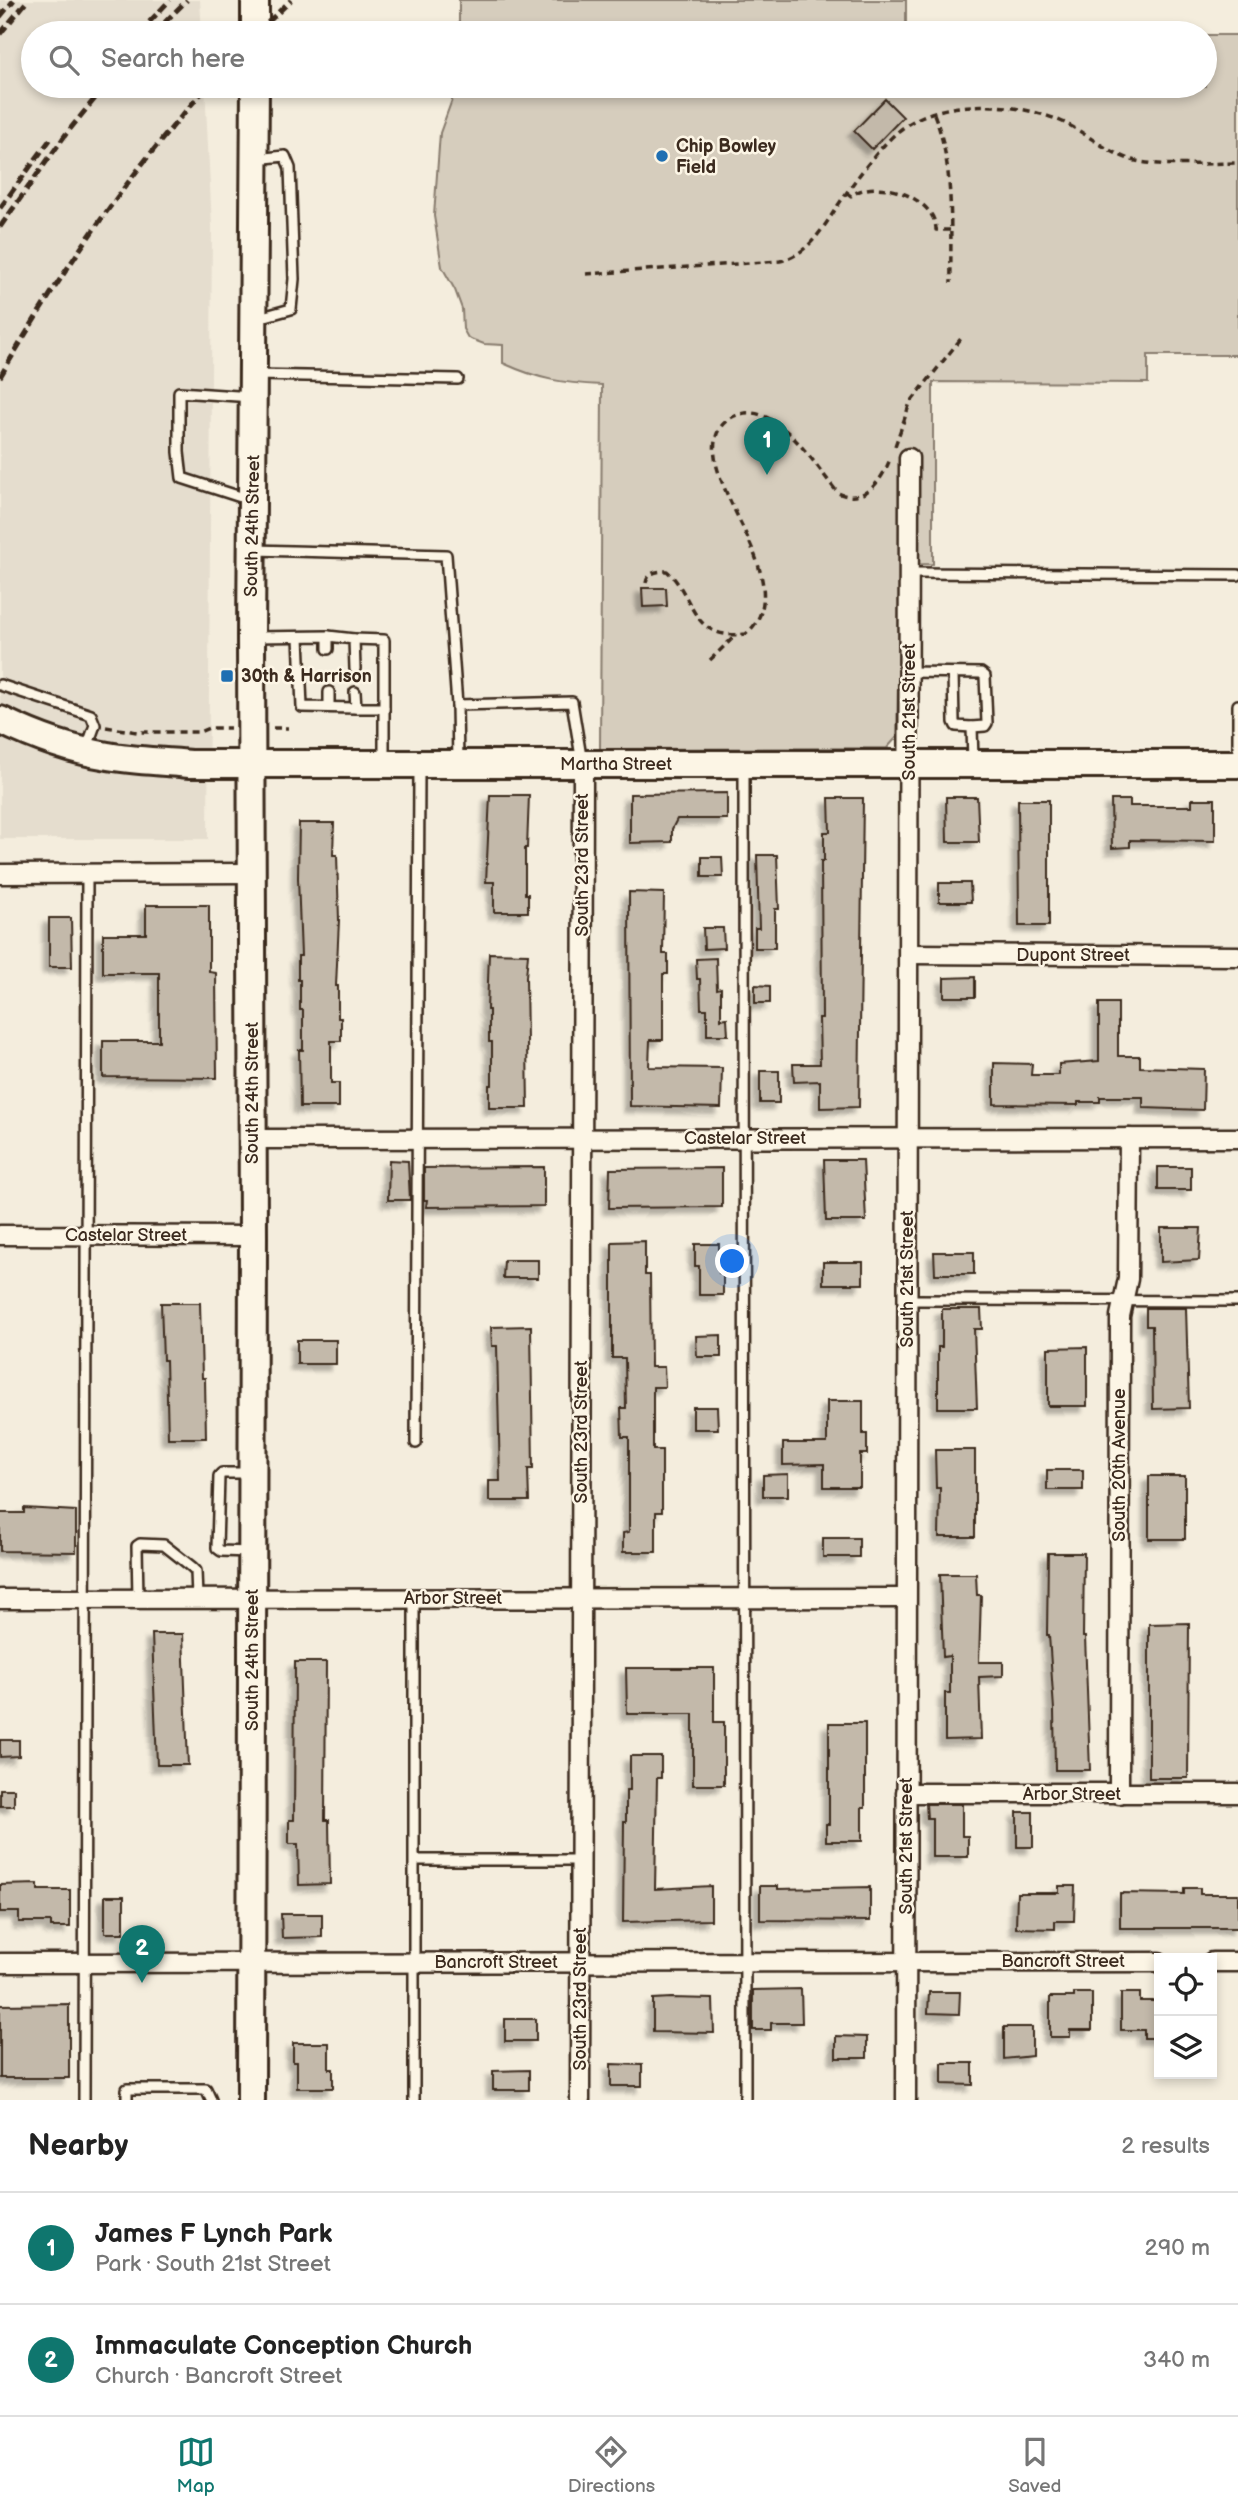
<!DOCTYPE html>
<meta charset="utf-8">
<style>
body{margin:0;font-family:"Balsamiq Sans",sans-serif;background:#f6f6f6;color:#222}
.controls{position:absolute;right:21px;bottom:21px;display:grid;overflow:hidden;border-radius:0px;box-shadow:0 4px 10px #0003}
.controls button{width:63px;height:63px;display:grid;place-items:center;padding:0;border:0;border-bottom:2px solid #e0e0e0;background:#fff;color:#222;font:35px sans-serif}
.you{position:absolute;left:733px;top:1262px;width:24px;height:24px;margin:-18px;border:5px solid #fff;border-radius:50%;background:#1a73e8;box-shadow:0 0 0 10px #1a73e833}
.badge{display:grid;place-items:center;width:46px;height:46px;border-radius:50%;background:#0f766e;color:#fff;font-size:23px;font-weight:700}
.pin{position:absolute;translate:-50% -58px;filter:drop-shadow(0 2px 4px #0008)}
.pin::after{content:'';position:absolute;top:37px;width:24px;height:21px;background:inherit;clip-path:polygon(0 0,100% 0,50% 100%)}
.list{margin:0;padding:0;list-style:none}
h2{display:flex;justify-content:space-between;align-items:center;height:91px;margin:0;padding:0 28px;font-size:30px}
h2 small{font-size:23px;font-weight:400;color:#767676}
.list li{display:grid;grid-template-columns:46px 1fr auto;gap:21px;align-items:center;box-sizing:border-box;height:112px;padding:0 28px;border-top:2px solid #e0e0e0}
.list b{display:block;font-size:26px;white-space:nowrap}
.list p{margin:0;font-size:23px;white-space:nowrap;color:#767676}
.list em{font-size:23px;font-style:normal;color:#767676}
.icon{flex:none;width:38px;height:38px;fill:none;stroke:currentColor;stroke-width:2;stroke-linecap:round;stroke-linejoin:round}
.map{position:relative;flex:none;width:1238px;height:2100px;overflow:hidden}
.search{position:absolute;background:#fff;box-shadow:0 4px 10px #0003;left:21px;right:21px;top:21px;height:77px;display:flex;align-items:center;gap:18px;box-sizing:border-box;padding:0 24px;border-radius:38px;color:#767676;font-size:26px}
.sheet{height:315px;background:#fff}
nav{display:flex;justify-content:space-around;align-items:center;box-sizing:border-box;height:98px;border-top:2px solid #e0e0e0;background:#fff;font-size:19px;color:#767676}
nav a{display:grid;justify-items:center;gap:4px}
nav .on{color:#0f766e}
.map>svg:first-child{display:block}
.built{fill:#e5ddce}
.green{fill:#d6cdbd;stroke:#887c6e;stroke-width:2}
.building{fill:#c3b9aa;stroke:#3b2a1e;stroke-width:2;filter:url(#shadow)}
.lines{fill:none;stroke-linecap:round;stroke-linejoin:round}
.service-casing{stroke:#3b2a1e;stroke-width:14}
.minor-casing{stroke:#3b2a1e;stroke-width:23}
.secondary-casing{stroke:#3b2a1e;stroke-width:32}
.path{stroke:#3b2a1e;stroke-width:3.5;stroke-dasharray:7 5;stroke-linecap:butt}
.service{stroke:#fcf5e5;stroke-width:9}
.minor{stroke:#fcf5e5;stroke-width:18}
.secondary{stroke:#fcf5e5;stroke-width:26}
.rail{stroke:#3b2a1e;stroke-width:5;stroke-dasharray:10 5;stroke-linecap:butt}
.poi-dot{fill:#1f6fb2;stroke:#fcf5e5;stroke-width:2.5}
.labels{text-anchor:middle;stroke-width:5;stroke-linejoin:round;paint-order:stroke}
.poi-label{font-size:18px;font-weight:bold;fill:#3b2a1e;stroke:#fcf5e5;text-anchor:start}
.street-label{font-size:18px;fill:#3b2a1e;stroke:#fcf5e5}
</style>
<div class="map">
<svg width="1238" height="2100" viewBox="0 0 1238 2100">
<defs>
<filter id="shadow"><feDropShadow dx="-6" dy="6" stdDeviation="2" flood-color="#0004"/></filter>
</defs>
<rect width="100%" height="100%" fill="#f4eddd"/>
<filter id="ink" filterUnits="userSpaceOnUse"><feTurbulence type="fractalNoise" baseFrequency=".0143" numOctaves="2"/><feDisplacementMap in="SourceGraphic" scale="14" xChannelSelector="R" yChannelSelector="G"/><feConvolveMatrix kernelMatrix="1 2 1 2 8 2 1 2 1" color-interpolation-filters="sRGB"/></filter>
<g filter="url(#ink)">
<!-- built -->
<path class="built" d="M0,0H200L202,33H33V86H205L212,226L208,839H0Z"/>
<!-- green -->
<g class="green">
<path d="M459,0H906V32L1039,33H459Z"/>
<path d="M1205,35H1238V355H1148V383L933,382V564L900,565L897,737L887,748L600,749L602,385C562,383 540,380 503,363V345L484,344L468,338L463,329L462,309L455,290L442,267L434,216L440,133L457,86H1205Z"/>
</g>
<!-- building -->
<g class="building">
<path d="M885,99L903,117L872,149L854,131Z"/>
<path d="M642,588H666L667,606L643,607Z"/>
<path d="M727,793V819H677L672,829V842L630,843V794Z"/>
<path d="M490,795H529L527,848H525V894H528V912H494V882H486Z"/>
<path d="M946,797H977L979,842H947Z"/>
<path d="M829,798H863L859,1107L820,1108V1081L794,1082L793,1064H820L819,1018H822L821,861H824V832H830Z"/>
<path d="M1192,799H1215V841L1130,840V847L1112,848L1111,800H1130V806H1192Z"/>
<path d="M1018,800H1049V926H1019Z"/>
<path d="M299,823H334L333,855H337L339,920L336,986H338V1018H341V1041H331V1083H339V1107H300L299,1050H303V1010H300V980H298V956H301L298,878Z"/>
<path d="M757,855H777L779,909H775V948H755V928H759Z"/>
<path d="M702,857H722L723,877H702Z"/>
<path d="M939,883H970L971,902H939Z"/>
<path d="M629,892L664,893L663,954H668V974H663V1040H650L649,1067L722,1068L721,1108L630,1106Z"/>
<path d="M146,905H209V972L216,973L217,1078L103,1077V1041H159V973H103V934H146Z"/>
<path d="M49,918H71L72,967H49Z"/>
<path d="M703,928H723L724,948L704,949Z"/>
<path d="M489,953L528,954L526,977L528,1108H489V1085H492V1042H489V1010H487Z"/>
<path d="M716,958L717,989L721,988V1019L727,1018L728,1035H707V1009H701L700,979H697L696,959Z"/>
<path d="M975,977V997H944V978Z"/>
<path d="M755,985L770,986V1003H755Z"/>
<path d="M1099,1003H1118V1056H1140V1067L1204,1069L1203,1110L1143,1108V1097H1100V1102H1078V1105L994,1104V1063L1032,1064L1031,1075H1059V1064L1099,1061Z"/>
<rect x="760" y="1071" width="19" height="32"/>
<path d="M389,1160L408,1161L410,1200H388Z"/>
<path d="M824,1160H863L866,1221H826Z"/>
<path d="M544,1167V1206L426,1207L427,1200H424V1168Z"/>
<rect x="1158" y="1167" width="33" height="23"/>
<path d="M722,1168V1207L609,1208L610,1169Z"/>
<path d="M1161,1228H1201L1199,1260L1161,1262Z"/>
<path d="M645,1241V1275H650L651,1367H664L665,1387H653V1450H662V1512H656V1552H623V1533L629,1532V1437H622L621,1408H626L625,1358H612V1242Z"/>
<path d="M695,1244H719V1273H723V1295H699V1266H695Z"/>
<path d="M934,1252H974V1274H935Z"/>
<path d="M504,1260H538V1278H503Z"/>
<rect x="823" y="1262" width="40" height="22"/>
<path d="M161,1303H200L202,1378H205L206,1438H168L166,1360H163Z"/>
<path d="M1146,1308H1186L1189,1408L1153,1409L1152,1326H1146Z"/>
<path d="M942,1309H981L982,1329H974L977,1408H938V1347H942Z"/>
<path d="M531,1326L533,1469H528L529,1501H489V1481H500L497,1346H492L491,1327Z"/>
<path d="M721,1335V1357H697L696,1336Z"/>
<rect x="297" y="1340" width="39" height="24"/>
<path d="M1087,1347V1406H1048V1348Z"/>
<path d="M827,1401H863V1434H867V1454H860V1487H824V1464L783,1465V1443H827Z"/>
<path d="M693,1407H717L718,1429H693Z"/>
<path d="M935,1450H975V1537H939L940,1488H936Z"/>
<rect x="1047" y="1470" width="36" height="20"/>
<path d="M788,1474V1496H763V1475Z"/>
<rect x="1149" y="1476" width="36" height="63"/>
<path d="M24,1508L76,1511V1552L0,1551V1513H24Z"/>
<rect x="823" y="1538" width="36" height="19"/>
<path d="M1048,1553H1084L1083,1637H1085L1090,1770H1055L1054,1710L1049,1635H1047Z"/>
<path d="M940,1574H976L977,1595H981L979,1662H1003V1676L979,1677L981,1739L945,1740V1693H950V1656L943,1657Z"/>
<path d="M1189,1623L1188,1778H1149V1624Z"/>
<path d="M152,1634H183L188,1765H157Z"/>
<path d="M295,1662H326L325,1820H329L330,1884L299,1885L298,1844H289V1820H294Z"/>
<path d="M626,1668H714V1722H724V1785H693V1714H627Z"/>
<path d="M829,1723H865V1807H862V1841H826V1824H829Z"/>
<path d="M0,1740H19V1756L0,1757Z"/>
<path d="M630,1756H661V1778H657L655,1889L711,1886V1920L623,1922L624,1822H626V1790H630Z"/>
<rect x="0" y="1789" width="14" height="17"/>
<path d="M926,1804H962V1836H968V1857H932V1818H927Z"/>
<rect x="1017" y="1812" width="16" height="35"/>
<path d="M38,1884V1890H70V1927H51V1922H19V1912H0V1885Z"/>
<path d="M760,1886H778V1889L870,1887V1921L760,1920Z"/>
<path d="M1059,1886H1075L1074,1921H1055V1929L1016,1928L1017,1893H1059Z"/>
<path d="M1184,1888H1200V1894H1238V1928H1120V1893L1184,1894Z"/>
<rect x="105" y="1896" width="19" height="37"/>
<path d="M281,1914H322V1937L282,1938Z"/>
<path d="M801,1989L802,2023H771V2030H753V1990Z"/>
<path d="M929,1992H960L959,2014L928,2013Z"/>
<path d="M1074,1993H1092V2030H1070V2037H1050V1997H1074Z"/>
<path d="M1121,1993H1140V2001H1159V2038H1144V2030H1121Z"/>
<path d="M671,1998L713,1999L714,2033L653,2032V1999Z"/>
<path d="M69,2004V2078H0V2005Z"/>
<rect x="505" y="2019" width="31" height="22"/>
<path d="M1004,2027H1032V2056L1004,2059Z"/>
<path d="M836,2036L867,2037V2058H836Z"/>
<path d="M293,2043H329V2069H333V2088H297V2062H293Z"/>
<path d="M942,2063H973V2085L942,2084Z"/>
<path d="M611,2064L642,2065V2086H611Z"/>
<path d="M529,2070V2090H493V2071Z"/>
</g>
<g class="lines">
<defs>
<g id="service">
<path d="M255,159L285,156L290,168L294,279L291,309L255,319"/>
<path d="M255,375L458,379"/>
<path d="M250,500L182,478L179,452V392L252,397"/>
<path d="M254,550L446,555L457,705"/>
<path d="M909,573L1238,575"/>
<path d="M328,636L354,639L355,669"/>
<path d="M255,637L328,636V649"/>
<path d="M299,637L302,707L356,708L355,692"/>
<path d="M354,639L384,640V708H356"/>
<path d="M909,672L981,673L985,676L987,723L985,726L972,727L973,762"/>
<path d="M953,673L954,722L956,726L972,727"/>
<path d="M0,685L91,715L95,725L86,750"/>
<path d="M1238,705V748"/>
<path d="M329,707V692"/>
<path d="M384,708V762"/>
<path d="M458,763L457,705L572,702L582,763"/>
<path d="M744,768L745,2100"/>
<path d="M907,1300L1238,1301"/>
<path d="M416,1443L419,767"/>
<path d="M249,1552L221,1551L217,1548L219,1476L222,1473H250"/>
<path d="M138,1598L137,1546L140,1544L164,1545L192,1567L196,1571L197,1598"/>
<path d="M414,1598V2100"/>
<path d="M415,1860H580"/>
<path d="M84,2100L87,873"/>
<path d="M127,2100V2089H206L211,2100"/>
</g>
<g id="minor">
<path d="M0,874L252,873"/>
<path d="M909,954L1238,956"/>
<path d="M252,1139L1238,1138"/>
<path d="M0,1235L253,1236"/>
<path d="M0,1599L906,1598"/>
<path d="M906,1793H1238"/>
<path d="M1119,1794L1120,1316L1128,1279L1129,1138"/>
<path d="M1212,1962H1238"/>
<path d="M0,1963L1159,1962"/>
<path d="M580,2100L583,764"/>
<path d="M906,2100L909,458"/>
</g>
<g id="secondary">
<path d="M255,33V0"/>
<path d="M0,720C35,737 70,750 108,756C135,761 163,761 190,764H1238"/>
<path d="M251,2100L253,1236L251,637L255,86"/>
</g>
</defs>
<!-- service casing -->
<use href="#service" class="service-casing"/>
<!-- minor casing -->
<use href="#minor" class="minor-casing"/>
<!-- secondary casing -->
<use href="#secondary" class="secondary-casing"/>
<!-- path -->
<g class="path">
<path d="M934,114C955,167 950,226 951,283"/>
<path d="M846,192L851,196C875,176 936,197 936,230H950"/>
<path d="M586,274L780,261C812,254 827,220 845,195C858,176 885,140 904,127C945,96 1023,102 1067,124C1088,135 1109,153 1132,160C1160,168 1208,163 1238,163"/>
<path d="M895,446L910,403L963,336"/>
<path d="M646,583C648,572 657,571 667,571C696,597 689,641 746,634C797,590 721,507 715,457C713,441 716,428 729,419C772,391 815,466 838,493C864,505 882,481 890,459"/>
<path d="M710,660L735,636"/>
<path d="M106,727L137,732H199L209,728H230"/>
<path d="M273,728H288"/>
</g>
<!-- service -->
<use href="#service" class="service"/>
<!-- minor -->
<use href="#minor" class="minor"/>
<!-- secondary -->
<use href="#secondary" class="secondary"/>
<!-- rail -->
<g class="rail">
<path d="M0,17L14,0"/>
<path d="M139,33L170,0"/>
<path d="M154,33L187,0"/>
<path d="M257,33L291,0"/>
<path d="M0,34L28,0"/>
<path d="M0,208L52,137"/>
<path d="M0,227L66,134L105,86"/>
<path d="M0,377C60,274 127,175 208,86"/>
</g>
</g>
</g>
<!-- markers -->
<g class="poi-dot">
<circle cx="662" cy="156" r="7"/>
<rect x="220" y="669" width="14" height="14" rx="3.5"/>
</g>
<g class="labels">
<!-- poi labels -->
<g class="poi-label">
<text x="676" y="152">Chip Bowley<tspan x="676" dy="21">Field</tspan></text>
<text x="241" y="682">30th &amp; Harrison</text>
</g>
<!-- street labels -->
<g class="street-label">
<text transform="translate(252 526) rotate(-89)" y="6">South 24th Street</text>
<text transform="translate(909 712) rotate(-90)" y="6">South 21st Street</text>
<text x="616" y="770">Martha Street</text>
<text transform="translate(582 865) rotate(-90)" y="6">South 23rd Street</text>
<text x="1073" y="961">Dupont Street</text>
<text transform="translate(252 1093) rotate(-90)" y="6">South 24th Street</text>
<text x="745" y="1144">Castelar Street</text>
<text x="126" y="1241">Castelar Street</text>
<text transform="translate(907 1279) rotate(-90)" y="6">South 21st Street</text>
<text transform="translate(581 1432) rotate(-90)" y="6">South 23rd Street</text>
<text transform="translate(1119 1465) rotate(-90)" y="6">South 20th Avenue</text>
<text x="453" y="1604">Arbor Street</text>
<text transform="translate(252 1660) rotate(-90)" y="6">South 24th Street</text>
<text x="1072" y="1800">Arbor Street</text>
<text transform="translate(906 1846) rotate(-90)" y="6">South 21st Street</text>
<text x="1063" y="1967">Bancroft Street</text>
<text x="496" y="1968">Bancroft Street</text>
<text transform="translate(580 1999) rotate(-90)" y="6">South 23rd Street</text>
</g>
</g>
</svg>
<div class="controls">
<button><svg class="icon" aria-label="locate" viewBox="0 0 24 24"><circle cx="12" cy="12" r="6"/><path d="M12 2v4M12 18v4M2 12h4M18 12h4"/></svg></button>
<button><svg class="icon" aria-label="layers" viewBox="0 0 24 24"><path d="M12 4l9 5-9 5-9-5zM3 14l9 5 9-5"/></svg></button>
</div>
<div class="you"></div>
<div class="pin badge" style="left:767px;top:475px">1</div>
<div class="pin badge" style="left:142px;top:1983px">2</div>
<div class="search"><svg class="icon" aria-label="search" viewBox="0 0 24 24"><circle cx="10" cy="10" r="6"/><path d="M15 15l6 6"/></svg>Search here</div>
</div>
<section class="sheet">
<h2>Nearby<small>2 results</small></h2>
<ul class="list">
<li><span class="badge">1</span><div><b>James F Lynch Park</b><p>Park · South 21st Street</p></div><em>290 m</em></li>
<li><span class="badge">2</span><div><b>Immaculate Conception Church</b><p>Church · Bancroft Street</p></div><em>340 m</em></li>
</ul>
</section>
<nav>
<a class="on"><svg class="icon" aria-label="map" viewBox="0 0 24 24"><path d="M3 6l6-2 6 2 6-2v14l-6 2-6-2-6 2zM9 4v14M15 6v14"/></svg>Map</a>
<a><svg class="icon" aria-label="directions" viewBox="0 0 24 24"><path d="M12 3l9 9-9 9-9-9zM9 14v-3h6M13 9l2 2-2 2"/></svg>Directions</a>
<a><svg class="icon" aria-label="saved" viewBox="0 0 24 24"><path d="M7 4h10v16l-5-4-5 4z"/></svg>Saved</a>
</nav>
